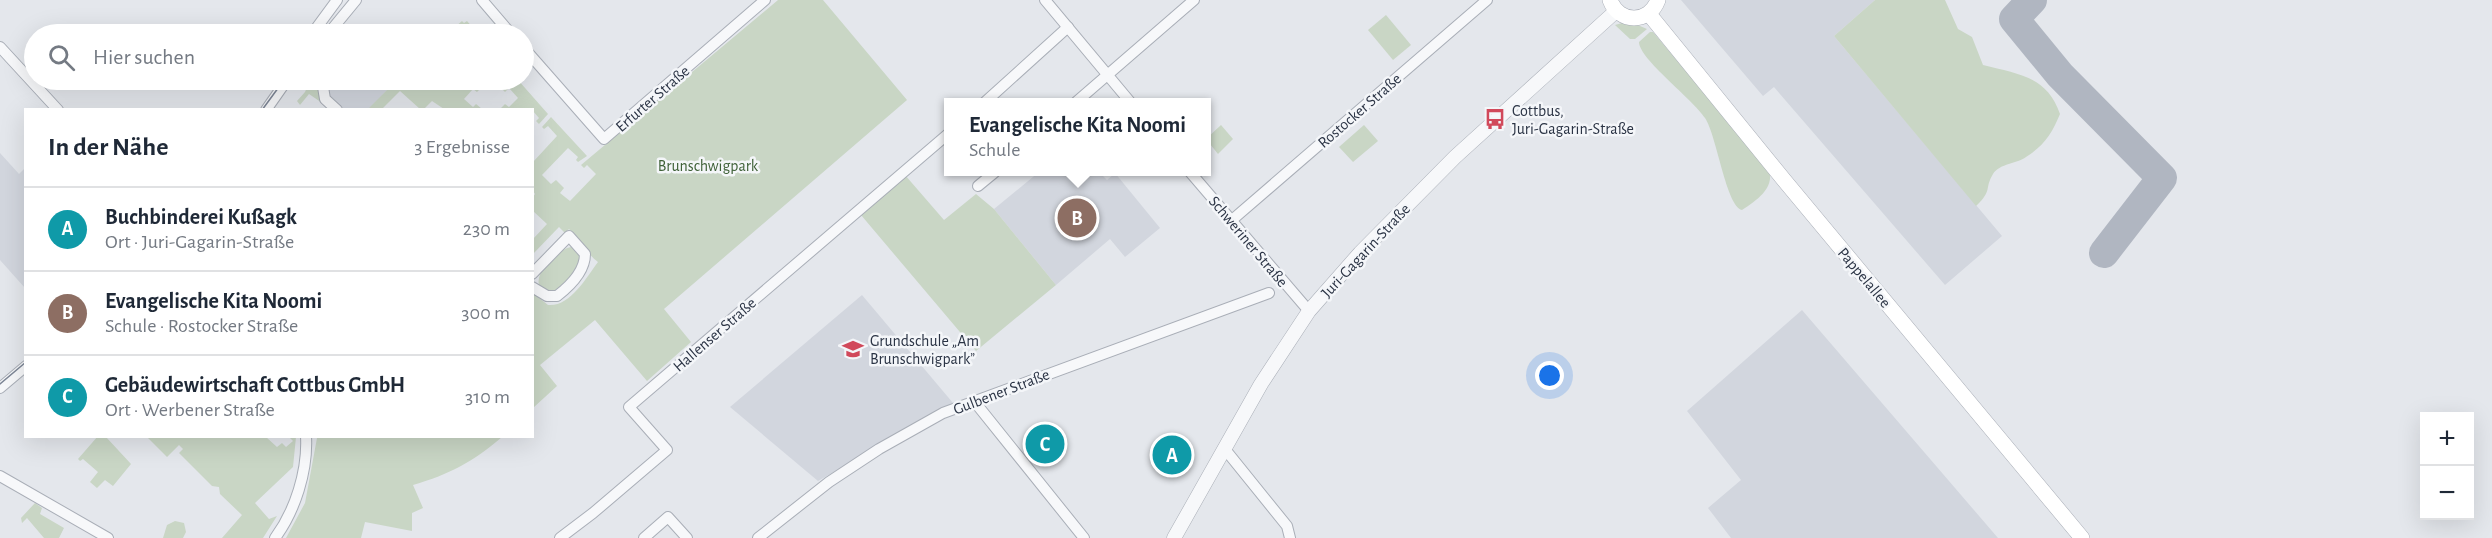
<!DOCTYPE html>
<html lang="de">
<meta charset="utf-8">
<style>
body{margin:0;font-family:"Alegreya Sans",sans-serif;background:#f6f6f7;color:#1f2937}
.controls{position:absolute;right:18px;bottom:18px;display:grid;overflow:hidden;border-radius:0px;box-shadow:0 6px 24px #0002}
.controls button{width:54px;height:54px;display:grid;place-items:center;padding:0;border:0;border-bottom:2px solid #e0e1e3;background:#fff;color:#1f2937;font:30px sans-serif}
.you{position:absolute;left:1550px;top:376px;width:21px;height:21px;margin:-15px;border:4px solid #fff;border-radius:50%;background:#1a73e8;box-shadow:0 0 0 9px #1a73e833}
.badge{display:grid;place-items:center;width:39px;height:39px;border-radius:50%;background:#d1495b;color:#fff;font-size:20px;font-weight:700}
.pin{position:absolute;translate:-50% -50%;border:3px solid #fff;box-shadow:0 2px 6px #0006}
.popup{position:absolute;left:944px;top:98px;width:267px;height:78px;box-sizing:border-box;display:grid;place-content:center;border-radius:0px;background:#fff;filter:drop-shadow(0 2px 4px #0005);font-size:20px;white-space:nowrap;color:#747a83}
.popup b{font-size:22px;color:#1f2937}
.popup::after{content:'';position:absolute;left:50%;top:100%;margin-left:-12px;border:12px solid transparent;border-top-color:#fff}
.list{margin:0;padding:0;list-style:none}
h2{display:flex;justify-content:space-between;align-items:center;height:78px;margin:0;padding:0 24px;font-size:26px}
h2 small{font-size:20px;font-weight:400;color:#747a83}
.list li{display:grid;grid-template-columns:39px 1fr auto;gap:18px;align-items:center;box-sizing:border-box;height:84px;padding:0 24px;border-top:2px solid #e0e1e3}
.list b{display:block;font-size:22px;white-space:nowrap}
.list p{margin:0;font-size:20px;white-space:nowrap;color:#747a83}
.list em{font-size:20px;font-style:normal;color:#747a83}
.icon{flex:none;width:33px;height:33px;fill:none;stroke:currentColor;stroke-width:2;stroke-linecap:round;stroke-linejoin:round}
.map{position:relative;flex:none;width:2492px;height:538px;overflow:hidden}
.search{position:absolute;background:#fff;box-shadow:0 6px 24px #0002;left:24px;top:24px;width:510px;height:66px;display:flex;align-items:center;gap:15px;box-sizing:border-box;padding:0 21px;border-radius:33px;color:#747a83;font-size:22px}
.panel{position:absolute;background:#fff;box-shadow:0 6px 24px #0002;left:24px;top:108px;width:510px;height:330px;border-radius:0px}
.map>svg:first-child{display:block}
.built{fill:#d2d6de}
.green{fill:#c9d6c5}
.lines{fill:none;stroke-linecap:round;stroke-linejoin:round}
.taxiway{stroke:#b0b6c1;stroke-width:30}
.minor-casing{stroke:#a9aeb7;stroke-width:12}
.tertiary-casing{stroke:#a9aeb7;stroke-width:15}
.secondary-casing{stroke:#a9aeb7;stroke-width:16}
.minor{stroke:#f7f8fa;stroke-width:10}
.tertiary{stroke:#f7f8fa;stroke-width:14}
.secondary{stroke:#fff;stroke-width:15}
.tram{stroke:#7d8696;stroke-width:1.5}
.labels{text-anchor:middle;stroke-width:5;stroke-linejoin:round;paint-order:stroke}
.street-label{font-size:16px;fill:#2b3445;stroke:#f4f6f9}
.poi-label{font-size:16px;fill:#2b3445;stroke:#f4f6f9;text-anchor:start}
.park-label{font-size:16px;fill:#3f6138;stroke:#f4f6f9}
</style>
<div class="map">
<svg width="2492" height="538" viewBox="0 0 2492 538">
<rect width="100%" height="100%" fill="#e4e7ec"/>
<!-- built -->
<g class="built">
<path d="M1681,0H1875L1834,36L2002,236L1945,285L1774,87L1763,96Z"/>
<path d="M326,80H397L368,110L344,109L328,96Z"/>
<path d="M0,153L19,174L25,168V288L0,260Z"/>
<path d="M1039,172H1099L1107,180L1115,173L1160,228L1125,257L1110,239L1056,285L994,209Z"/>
<path d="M862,295L953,403L818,481L730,407Z"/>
<path d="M1802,310L1998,538H1731L1708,508L1741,480L1687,411Z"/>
</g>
<!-- green -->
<g class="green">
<path d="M778,0H823L907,100L664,309L691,342L647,381L595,320L540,365L557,386L533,408V293L548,305C570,307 586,278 598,262C588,255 579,239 569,229L565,233L559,227L533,254V239L547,224L533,211V197L535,194L533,191V162L557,136L548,126L544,129L542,127L551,117L587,156L578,162L576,160L578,157L568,148L542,175L551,184L556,180L564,188L560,193L570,201L596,174L587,165L584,168L581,165Z"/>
<path d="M1875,0H1945L1958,29L1972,37L1983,65C2018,74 2047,76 2060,114C2052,133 2045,145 2026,157C2017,164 2000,163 1993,174C1984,189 1993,190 1976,206L1834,36Z"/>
<path d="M1386,15L1411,45L1393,60L1368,30Z"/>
<path d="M462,21L464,23L467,21L476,31L473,34H442L453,24L455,27Z"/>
<path d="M1622,23H1633L1647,29L1635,39H1630L1615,25Z"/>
<path d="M1650,32H1653L1769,170C1775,188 1756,201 1742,210C1726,206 1717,136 1705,118C1693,99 1639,59 1639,42Z"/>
<path d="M310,80H314L325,105L309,94L300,105L297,101L305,92Z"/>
<path d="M397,80H444L452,87L459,80H483L485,84L477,92L473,89L464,99L473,107L476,104L482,109H444L432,101L424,109H420L400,91L382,109H368Z"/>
<path d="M512,80H518L548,114L539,124L536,121L539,118L532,110L500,109L505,104L509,107L518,98L509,88L505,92L503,90Z"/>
<path d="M1221,125L1233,139L1218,154L1206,139Z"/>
<path d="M1364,125L1378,141L1353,162L1339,147Z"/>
<path d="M905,175L944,220L976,194L994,209L1056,285L976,351L861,215Z"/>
<path d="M571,247L580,254L579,267L564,285L554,292H548L539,285C535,271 558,249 571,247Z"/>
<path d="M98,436L106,437L131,464L113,486L105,480L97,488L90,482L98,472L83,459L80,461L78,459Z"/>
<path d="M147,437H266L277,447L282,443L286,447L293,441L289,437H296L293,467L255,503L269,519L277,516L263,538H222L242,515L220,494L219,487L212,486L179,453L183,449L179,445L167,457Z"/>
<path d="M320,437V436L502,437C473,462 450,474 413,485L423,508L412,513V531L365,522L361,538H286L305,503L317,438Z"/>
<path d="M35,503L42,508L40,514L64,528L59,538H44L27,518L22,523L21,518Z"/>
<path d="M175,521L184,523L186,532L183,538H163L167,525Z"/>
</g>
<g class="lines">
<!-- taxiway -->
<path class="taxiway" d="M2032,0L2014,19L2060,75L2162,178L2104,253"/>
<defs>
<g id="minor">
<path d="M482,0L511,34"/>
<path d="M1045,0L1131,103"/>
<path d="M312,34L337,0"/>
<path d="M328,34L356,0"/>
<path d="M0,47L58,110"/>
<path d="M524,48L604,139L765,0"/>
<path d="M322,81L325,99L337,110"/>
<path d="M984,103L1068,27"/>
<path d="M1075,103L1194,0"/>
<path d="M266,110L287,80"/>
<path d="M1190,172L1309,311"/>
<path d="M978,186L995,172"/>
<path d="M1232,220L1487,0"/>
<path d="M532,274L569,236L585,254C585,271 570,286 557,296H547L532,287"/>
<path d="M0,388L26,366"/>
<path d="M974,401L1084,538"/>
<path d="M1224,448L1287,526L1290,538"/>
<path d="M0,476L108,538"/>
<path d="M275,538C295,511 308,471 306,436"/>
<path d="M560,538L593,513L667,450L629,407L948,134"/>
<path d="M644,538L668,517L687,538"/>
<path d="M758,538L829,482L879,449L943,413L1269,293"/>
</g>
<path id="tertiary" d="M1174,538L1261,384L1309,311L1360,253L1455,157L1616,11"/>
<g id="secondary">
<path d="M1610,0C1619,24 1649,24 1658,0"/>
<path d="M1649,14L1784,180L2082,538"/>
</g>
</defs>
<!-- minor casing -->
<use href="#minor" class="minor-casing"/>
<!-- tertiary casing -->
<use href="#tertiary" class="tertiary-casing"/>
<!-- secondary casing -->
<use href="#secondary" class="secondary-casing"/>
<!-- minor -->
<use href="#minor" class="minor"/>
<!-- tertiary -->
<use href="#tertiary" class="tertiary"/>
<!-- secondary -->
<use href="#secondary" class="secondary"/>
<!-- tram -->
<g class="tram">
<path d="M262,110L284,80"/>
<path d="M0,384L26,362"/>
</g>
</g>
<!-- icons -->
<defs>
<symbol id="bus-bare" viewBox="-9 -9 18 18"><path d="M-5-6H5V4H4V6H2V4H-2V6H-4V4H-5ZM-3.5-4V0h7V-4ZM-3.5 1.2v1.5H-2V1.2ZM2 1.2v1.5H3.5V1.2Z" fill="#d1495b" stroke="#f4f6f9" stroke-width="2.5" paint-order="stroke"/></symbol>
<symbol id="school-bare" viewBox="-9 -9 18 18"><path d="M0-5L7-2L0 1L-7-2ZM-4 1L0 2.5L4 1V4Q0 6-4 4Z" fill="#d1495b" stroke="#f4f6f9" stroke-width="2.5" paint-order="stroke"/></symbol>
</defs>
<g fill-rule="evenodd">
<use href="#bus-bare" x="1480" y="104" width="30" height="30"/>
<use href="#school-bare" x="838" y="334" width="30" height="30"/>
</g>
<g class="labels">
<!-- street labels -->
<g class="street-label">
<text transform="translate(652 98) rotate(-41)" y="6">Erfurter Straße</text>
<text transform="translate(1359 110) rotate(-41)" y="6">Rostocker Straße</text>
<text transform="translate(1249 241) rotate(50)" y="6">Schweriner Straße</text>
<text transform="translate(1365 250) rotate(-47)" y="6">Juri-Gagarin-Straße</text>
<text transform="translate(1865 277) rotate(50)" y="6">Pappelallee</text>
<text transform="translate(714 334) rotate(-41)" y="6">Hallenser Straße</text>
<text transform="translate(1001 391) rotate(-21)" y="6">Gulbener Straße</text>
</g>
<!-- poi labels -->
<g class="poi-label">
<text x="1512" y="116">Cottbus,<tspan x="1512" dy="18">Juri-Gagarin-Straße</tspan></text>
<text x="870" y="346">Grundschule „Am<tspan x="870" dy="18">Brunschwigpark”</tspan></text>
</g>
<!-- park labels -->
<g class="park-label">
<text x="708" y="171">Brunschwigpark</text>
</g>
</g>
</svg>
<div class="controls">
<button>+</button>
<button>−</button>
</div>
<div class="you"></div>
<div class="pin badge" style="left:1172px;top:455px;background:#0f9aa8">A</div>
<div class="pin badge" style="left:1077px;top:218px;background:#8d6e63">B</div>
<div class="popup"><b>Evangelische Kita Noomi</b>Schule</div>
<div class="pin badge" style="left:1045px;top:444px;background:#0f9aa8">C</div>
<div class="search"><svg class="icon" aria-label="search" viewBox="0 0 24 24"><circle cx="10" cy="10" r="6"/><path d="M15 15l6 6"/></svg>Hier suchen</div>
<section class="panel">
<h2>In der Nähe<small>3 Ergebnisse</small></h2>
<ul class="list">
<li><span class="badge" style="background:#0f9aa8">A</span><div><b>Buchbinderei Kußagk</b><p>Ort · Juri-Gagarin-Straße</p></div><em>230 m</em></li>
<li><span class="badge" style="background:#8d6e63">B</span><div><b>Evangelische Kita Noomi</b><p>Schule · Rostocker Straße</p></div><em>300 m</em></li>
<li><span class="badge" style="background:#0f9aa8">C</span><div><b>Gebäudewirtschaft Cottbus GmbH</b><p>Ort · Werbener Straße</p></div><em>310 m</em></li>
</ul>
</section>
</div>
